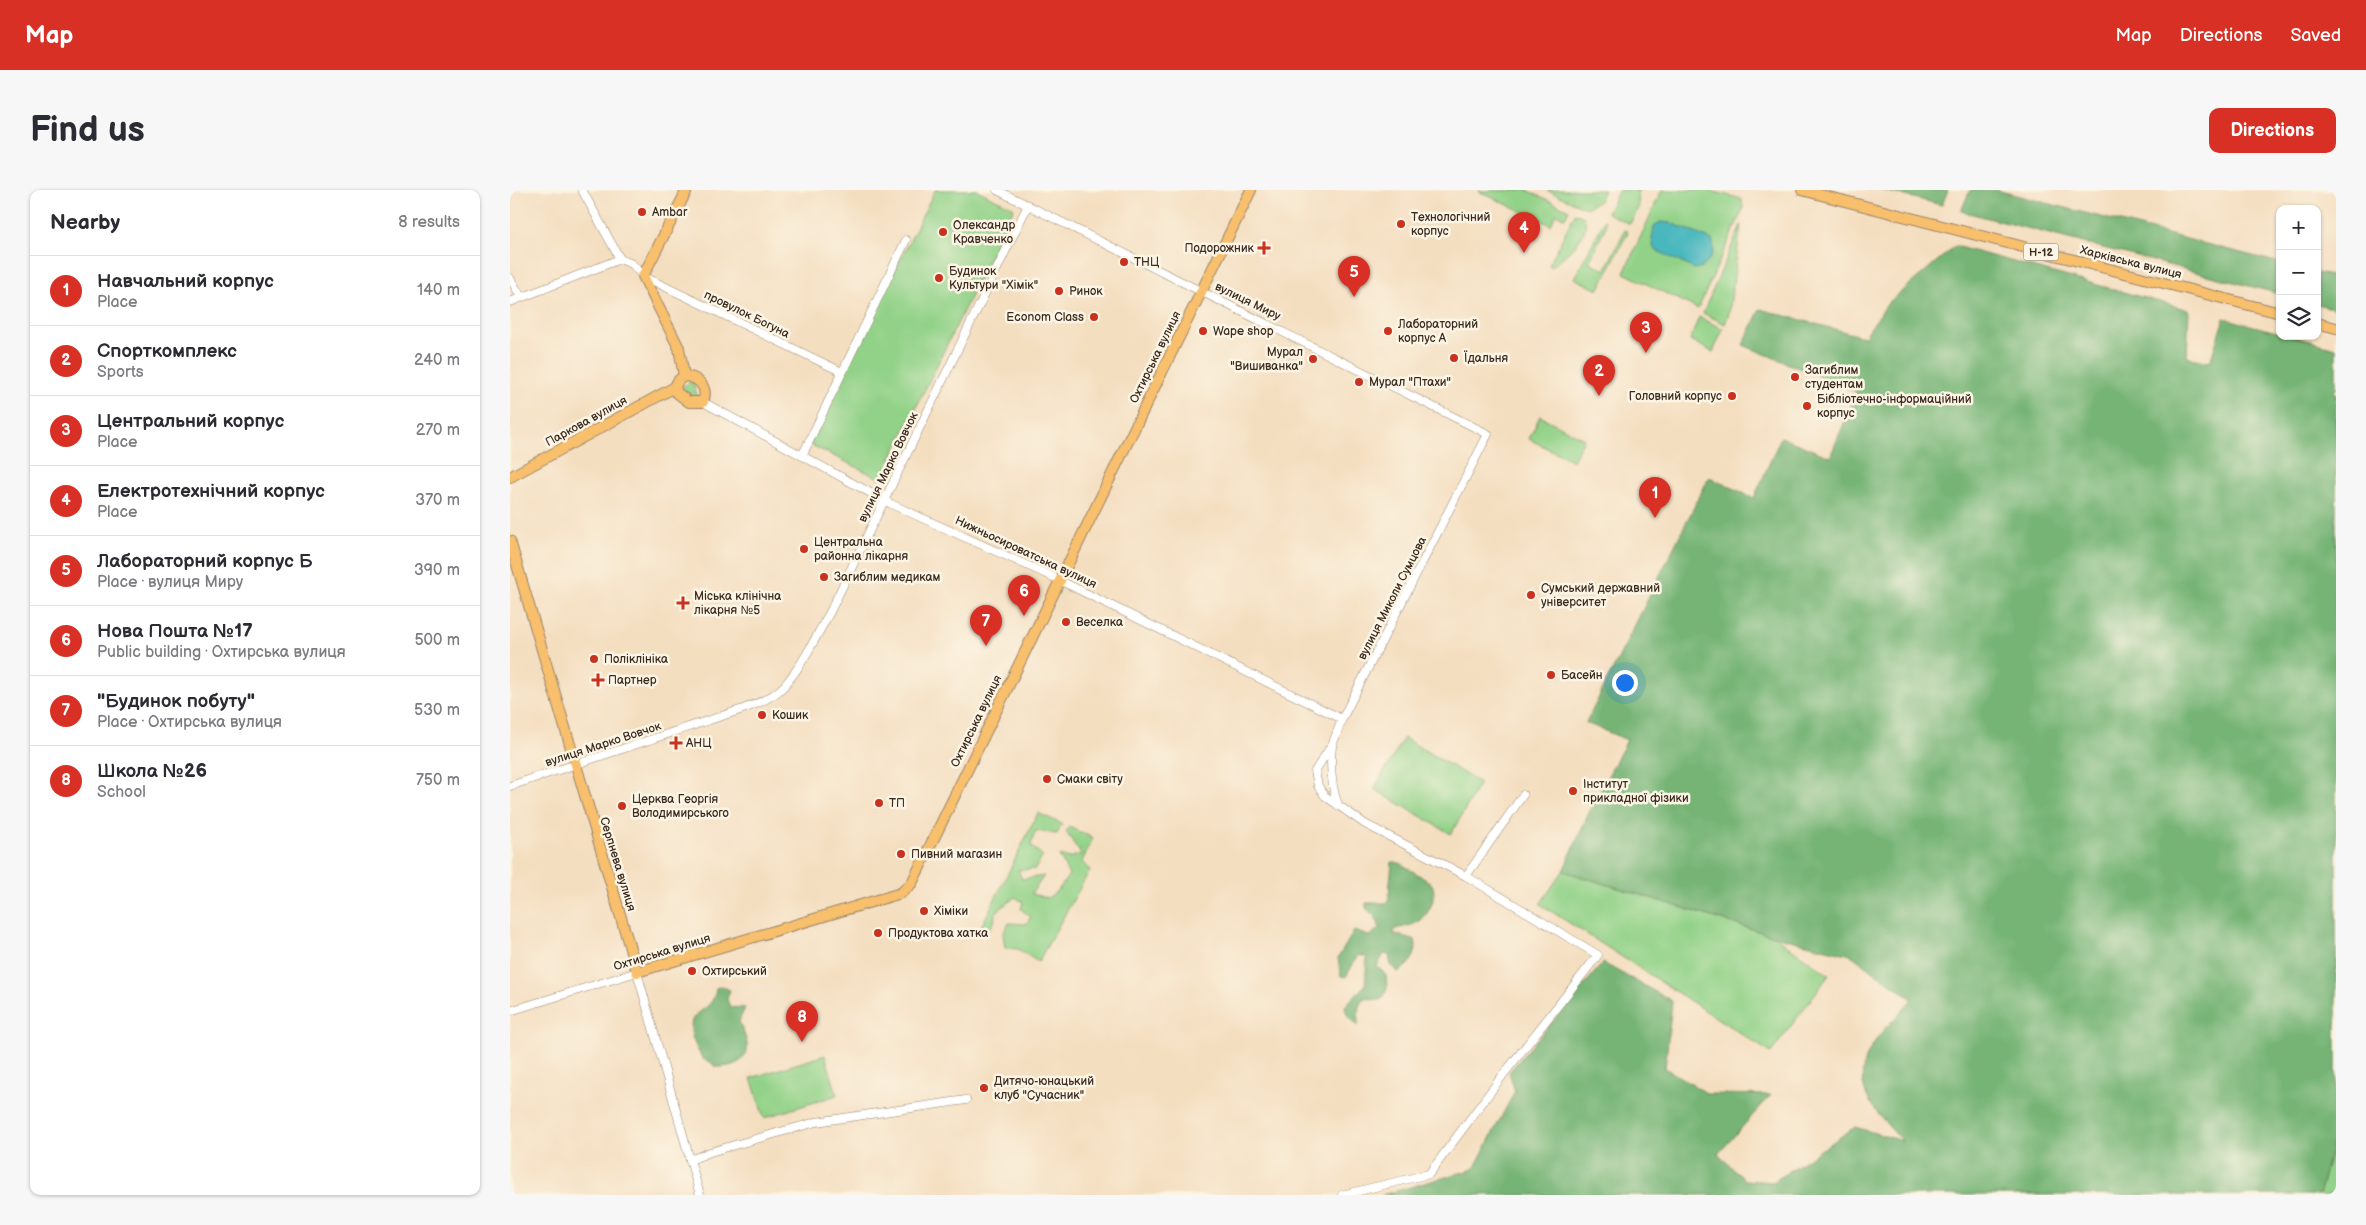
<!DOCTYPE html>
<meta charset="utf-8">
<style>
body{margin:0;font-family:"Balsamiq Sans",sans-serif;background:#f7f7f7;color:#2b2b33}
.controls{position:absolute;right:15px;top:15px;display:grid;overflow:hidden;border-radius:10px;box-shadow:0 1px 4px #0004}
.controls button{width:45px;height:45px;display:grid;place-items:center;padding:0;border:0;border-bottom:1px solid #e1e1e2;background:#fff;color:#2b2b33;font:25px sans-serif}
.you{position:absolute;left:1114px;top:492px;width:18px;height:18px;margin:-12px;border:4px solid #fff;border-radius:50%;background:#1a73e8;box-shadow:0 0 0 8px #1a73e833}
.badge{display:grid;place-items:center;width:32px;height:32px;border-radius:50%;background:#d93025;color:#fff;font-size:16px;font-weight:700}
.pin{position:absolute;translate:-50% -41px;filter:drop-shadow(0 1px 2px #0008)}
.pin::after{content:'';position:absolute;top:26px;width:18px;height:15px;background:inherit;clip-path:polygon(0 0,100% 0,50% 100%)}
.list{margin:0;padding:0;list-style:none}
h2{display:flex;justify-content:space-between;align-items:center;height:65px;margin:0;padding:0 20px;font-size:21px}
h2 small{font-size:16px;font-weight:400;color:#7c7c81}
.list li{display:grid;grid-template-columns:32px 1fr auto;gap:15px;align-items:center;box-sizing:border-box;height:70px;padding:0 20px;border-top:1px solid #e1e1e2}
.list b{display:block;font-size:19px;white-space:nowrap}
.list p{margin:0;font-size:16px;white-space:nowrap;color:#7c7c81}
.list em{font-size:16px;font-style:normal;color:#7c7c81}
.icon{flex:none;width:28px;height:28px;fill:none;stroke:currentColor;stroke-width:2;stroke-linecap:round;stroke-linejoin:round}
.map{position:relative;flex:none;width:1826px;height:1005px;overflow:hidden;border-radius:10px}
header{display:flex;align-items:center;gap:30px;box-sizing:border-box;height:70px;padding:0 25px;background:#d93025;color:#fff}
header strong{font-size:24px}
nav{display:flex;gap:28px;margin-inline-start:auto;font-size:18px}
.intro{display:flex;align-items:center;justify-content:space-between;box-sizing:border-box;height:120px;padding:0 30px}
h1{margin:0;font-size:35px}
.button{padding:12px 22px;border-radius:10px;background:#d93025;color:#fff;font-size:18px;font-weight:700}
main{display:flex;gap:30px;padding:0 30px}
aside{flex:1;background:#fff;border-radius:10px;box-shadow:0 1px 4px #0004}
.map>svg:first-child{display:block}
.green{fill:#92d288;stroke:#667e53}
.forest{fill:#75b474;stroke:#586f49}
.water{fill:#48b7be;stroke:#42706e}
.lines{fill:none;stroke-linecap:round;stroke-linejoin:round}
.minor-casing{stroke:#98846f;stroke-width:9}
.major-casing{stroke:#98846f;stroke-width:12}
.minor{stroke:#fff;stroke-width:8}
.major{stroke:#f8bf6c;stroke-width:10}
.poi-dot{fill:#c8321e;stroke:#fcf5e5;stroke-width:2}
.labels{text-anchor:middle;stroke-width:5;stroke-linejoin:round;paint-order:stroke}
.shield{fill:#fcf5e5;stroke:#75675a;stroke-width:1}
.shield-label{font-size:11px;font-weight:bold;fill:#3b2a1e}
.poi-label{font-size:12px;fill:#3b2a1e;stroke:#fcf5e5;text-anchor:start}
.street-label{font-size:12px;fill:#3b2a1e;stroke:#fcf5e5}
</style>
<header>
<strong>Map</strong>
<nav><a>Map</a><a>Directions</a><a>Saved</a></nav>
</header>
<div class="intro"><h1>Find us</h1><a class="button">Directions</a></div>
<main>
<aside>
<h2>Nearby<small>8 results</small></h2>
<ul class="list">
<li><span class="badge">1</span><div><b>Навчальний корпус</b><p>Place</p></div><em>140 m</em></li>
<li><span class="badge">2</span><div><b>Спорткомплекс</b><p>Sports</p></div><em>240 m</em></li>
<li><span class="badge">3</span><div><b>Центральний корпус</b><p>Place</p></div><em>270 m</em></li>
<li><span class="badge">4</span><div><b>Електротехнічний корпус</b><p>Place</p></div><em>370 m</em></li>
<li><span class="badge">5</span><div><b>Лабораторний корпус Б</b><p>Place · вулиця Миру</p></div><em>390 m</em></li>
<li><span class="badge">6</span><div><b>Нова Пошта №17</b><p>Public building · Охтирська вулиця</p></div><em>500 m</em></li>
<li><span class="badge">7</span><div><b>&quot;Будинок побуту&quot;</b><p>Place · Охтирська вулиця</p></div><em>530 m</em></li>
<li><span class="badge">8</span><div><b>Школа №26</b><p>School</p></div><em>750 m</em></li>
</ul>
</aside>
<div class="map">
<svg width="1826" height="1005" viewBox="0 0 1826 1005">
<rect width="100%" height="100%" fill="#fcf5e5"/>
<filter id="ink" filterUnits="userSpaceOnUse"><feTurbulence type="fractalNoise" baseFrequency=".02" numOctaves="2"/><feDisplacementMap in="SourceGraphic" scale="10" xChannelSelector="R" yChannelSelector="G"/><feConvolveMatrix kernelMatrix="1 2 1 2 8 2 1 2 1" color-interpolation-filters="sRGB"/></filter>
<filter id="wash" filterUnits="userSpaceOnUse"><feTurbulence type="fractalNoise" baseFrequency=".0096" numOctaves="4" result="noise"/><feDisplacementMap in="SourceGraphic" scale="20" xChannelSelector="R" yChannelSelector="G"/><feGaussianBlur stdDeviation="1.12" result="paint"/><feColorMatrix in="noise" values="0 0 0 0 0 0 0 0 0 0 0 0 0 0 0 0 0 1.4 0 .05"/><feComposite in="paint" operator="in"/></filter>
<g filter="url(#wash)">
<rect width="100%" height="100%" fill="#f4dec0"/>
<!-- green -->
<g class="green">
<path d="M425,0H467L504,18L371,289L299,254Z"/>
<path d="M1017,0L1059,20L1055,28L1046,24L1041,35L968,1Z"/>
<path d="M1036,0H1094L1089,11L1076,18Z"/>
<path d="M1109,0H1128L1129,16L1120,34L1097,23Z"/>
<path d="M1152,0H1197L1232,9L1233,19L1188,119L1114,83Z"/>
<path d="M1065,23L1074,27C1082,47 1055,64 1042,77L1039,75Z"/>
<path d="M1095,30L1096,36L1079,72L1095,80L1115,40L1118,42L1088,100L1064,88Z"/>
<path d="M1231,35L1219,123L1215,134L1193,123Z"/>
<path d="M1189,127L1213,139L1203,162L1180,150Z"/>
<path d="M180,192L183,193L188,208L173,201L172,197Z"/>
<path d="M1030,226L1074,249L1063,271L1019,249Z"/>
<path d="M894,548L970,593L941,644L864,599Z"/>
<path d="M528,623L552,634L547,644L525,641L521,656L533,666L525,679L508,680L512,689L534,686L521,704L538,708L549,699L559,685L549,665L559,668L571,664L556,642L559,637L583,648L572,672L580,680L528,772L508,759L495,758L493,744L499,733L516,734L521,727L511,719L513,712L505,707L485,723L484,733L476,742L471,737Z"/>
<path d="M1053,681L1264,746L1319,785L1261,863L1030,714Z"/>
<path d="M315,865L327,905L254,928L241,888Z"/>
<path d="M1826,941V1005H1809Z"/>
</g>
<!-- forest -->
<g class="forest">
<path d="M1371,0H1438L1432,15Z"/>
<path d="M1460,0H1486L1770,73V104L1451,21Z"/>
<path d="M1445,56L1679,120L1677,167L1700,172L1714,128L1770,143V146H1781L1826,158V199L1823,202L1826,204V941L1809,1005H872L964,979L1005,901L999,882L1093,773L1162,811L1155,878L1198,904L1261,905L1208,964L1235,990L1263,992L1345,937L1392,951C1363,918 1335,895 1366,850C1376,835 1391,824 1402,809L1341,765L1264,746L1053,681L1082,616L1117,550L1076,533L1199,287L1244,308L1271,247L1320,267L1347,202L1233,155L1250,119L1354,147L1378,113Z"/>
<path d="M1807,83L1826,87V119L1807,114Z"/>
<path d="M882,672L890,673L921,693C929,703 919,726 908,732C902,736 892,737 885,739L883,743L905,750C909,764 899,777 887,782L881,775L879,765L874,764L867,776L876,785L877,799L873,808L869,810L855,808C846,815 848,826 848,836L837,825L835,816L855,795L857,767L848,765L836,787L831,786L828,768L844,741L859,746L870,738L866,728L856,718V713H876L879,710C879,696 881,686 882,672Z"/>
<path d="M211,796L220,800L217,809L220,817L235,818L229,831C231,838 236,846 237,853C241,872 219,878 205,877L201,872L193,869C186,859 174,835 186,825C197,816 204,814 206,798Z"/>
</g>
<!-- water -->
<path class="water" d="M1150,32L1161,33L1202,50C1207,62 1200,68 1193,77L1184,79L1144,59L1142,49L1144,37Z"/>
</g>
<g filter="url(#ink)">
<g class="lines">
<defs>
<g id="minor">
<path d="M72,0L110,69L122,74L133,86L332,182"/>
<path d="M487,0L978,244L832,529L823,553L805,581L808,596L815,606L855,634L956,686L1088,765L993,885L919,984L832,1005"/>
<path d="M0,88L11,107"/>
<path d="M0,112L110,69"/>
<path d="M193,212L381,314L541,386L832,529"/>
<path d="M292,266L396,50"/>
<path d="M822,555C820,575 821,596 828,615"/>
<path d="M0,596L233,519C247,514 264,507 274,496C293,475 306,446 320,422L518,15"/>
<path d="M956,686L1013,605"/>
<path d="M0,821L127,782L190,1005"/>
<path d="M180,970L200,962L306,932L456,910"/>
</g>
<g id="major">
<path d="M1292,0L1770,123"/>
<path d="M1807,133L1826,138"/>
<path d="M174,186L169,158L133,86L177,0"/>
<path d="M174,186C188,187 199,197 193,212H179L166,202C164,194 168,190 174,186Z"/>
<path d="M0,287L165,197"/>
<path d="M0,351L127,782L391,703L402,693L741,0"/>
</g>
</defs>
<!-- minor casing -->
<use href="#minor" class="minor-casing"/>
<!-- major casing -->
<use href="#major" class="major-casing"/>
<!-- minor -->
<use href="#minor" class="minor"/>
<!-- major -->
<use href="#major" class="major"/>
</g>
</g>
<!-- markers -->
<g class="poi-dot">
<circle cx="132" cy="22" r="5"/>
<circle cx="891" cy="34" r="5"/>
<circle cx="433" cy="42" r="5"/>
<path d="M751.5 50.5h5v5h5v5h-5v5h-5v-5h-5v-5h5z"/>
<circle cx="614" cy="72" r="5"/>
<circle cx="429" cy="88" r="5"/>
<circle cx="549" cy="101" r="5"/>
<circle cx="584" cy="127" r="5"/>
<circle cx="693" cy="141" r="5"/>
<circle cx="878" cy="141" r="5"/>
<circle cx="944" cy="168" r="5"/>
<circle cx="803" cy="169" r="5"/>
<circle cx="1285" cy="187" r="5"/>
<circle cx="849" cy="192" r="5"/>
<circle cx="1222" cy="206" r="5"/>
<circle cx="1297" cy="216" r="5"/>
<circle cx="294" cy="359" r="5"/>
<circle cx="314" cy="387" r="5"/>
<circle cx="1021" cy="405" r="5"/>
<path d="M170.5 405.5h5v5h5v5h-5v5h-5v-5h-5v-5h5z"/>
<circle cx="556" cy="432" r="5"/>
<circle cx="84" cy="469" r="5"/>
<circle cx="1041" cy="485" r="5"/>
<path d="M85.5 482.5h5v5h5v5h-5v5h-5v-5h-5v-5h5z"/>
<circle cx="252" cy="525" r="5"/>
<path d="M163.5 545.5h5v5h5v5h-5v5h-5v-5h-5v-5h5z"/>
<circle cx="537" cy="589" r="5"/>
<circle cx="1063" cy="601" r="5"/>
<circle cx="369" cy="613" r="5"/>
<circle cx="112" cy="616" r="5"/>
<circle cx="391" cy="664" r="5"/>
<circle cx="414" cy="721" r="5"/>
<circle cx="368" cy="743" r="5"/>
<circle cx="182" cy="781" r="5"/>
<circle cx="474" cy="898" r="5"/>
</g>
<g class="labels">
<!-- shield labels -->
<rect class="shield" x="1513.5" y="53.5" width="35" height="17" rx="4"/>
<g class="shield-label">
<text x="1531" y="66">Н-12</text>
</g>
<!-- poi labels -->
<g class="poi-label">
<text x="142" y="26">Ambar</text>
<text x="901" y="31">Технологічний<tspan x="901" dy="14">корпус</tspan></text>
<text x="443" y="39">Олександр<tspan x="443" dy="14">Кравченко</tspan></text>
<text x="744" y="62" text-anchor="end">Подорожник</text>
<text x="624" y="76">ТНЦ</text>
<text x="439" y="85">Будинок<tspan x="439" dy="14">Культури "Хімік"</tspan></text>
<text x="559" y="105">Ринок</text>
<text x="574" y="131" text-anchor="end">Econom Class</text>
<text x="888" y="138">Лабораторний<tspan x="888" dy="14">корпус А</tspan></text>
<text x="703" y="145">Wape shop</text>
<text x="793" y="166" text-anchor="end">Мурал<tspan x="793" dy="14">"Вишиванка"</tspan></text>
<text x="954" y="172">Їдальня</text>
<text x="1295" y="184">Загиблим<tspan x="1295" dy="14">студентам</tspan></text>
<text x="859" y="196">Мурал "Птахи"</text>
<text x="1212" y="210" text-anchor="end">Головний корпус</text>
<text x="1307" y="213">Бібліотечно-інформаційний<tspan x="1307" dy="14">корпус</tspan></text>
<text x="304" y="356">Центральна<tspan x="304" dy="14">районна лікарня</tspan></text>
<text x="324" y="391">Загиблим медикам</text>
<text x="1031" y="402">Сумський державний<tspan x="1031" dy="14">університет</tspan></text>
<text x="184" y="410">Міська клінічна<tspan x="184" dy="14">лікарня №5</tspan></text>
<text x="566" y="436">Веселка</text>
<text x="94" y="473">Поліклініка</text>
<text x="1051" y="489">Басейн</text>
<text x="98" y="494">Партнер</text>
<text x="262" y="529">Кошик</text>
<text x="176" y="557">АНЦ</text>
<text x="547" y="593">Смаки світу</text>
<text x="1073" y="598">Інститут<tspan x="1073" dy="14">прикладної фізики</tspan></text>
<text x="122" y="613">Церква Георгія<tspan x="122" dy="14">Володимирського</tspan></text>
<text x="379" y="617">ТП</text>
<text x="401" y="668">Пивний магазин</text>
<text x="424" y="725">Хіміки</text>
<text x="378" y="747">Продуктова хатка</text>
<text x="192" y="785">Охтирський</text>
<text x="484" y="895">Дитячо-юнацький<tspan x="484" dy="14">клуб "Сучасник"</tspan></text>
</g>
<!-- street labels -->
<g class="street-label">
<text transform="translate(1621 72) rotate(14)" y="4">Харківська вулиця</text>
<text transform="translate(738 111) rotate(26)" y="4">вулиця Миру</text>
<text transform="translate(237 124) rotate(26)" y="4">провулок Богуна</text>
<text transform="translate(645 167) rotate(-64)" y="4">Охтирська вулиця</text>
<text transform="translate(76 231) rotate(-29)" y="4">Паркова вулиця</text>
<text transform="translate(378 277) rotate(-64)" y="4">вулиця Марко Вовчок</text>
<text transform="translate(516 362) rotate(25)" y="4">Нижньосироватська вулиця</text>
<text transform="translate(882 408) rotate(-63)" y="4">вулиця Миколи Сумцова</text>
<text transform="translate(466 531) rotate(-64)" y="4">Охтирська вулиця</text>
<text transform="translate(93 554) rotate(-18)" y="4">вулиця Марко Вовчок</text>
<text transform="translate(108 674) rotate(73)" y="4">Серпнева вулиця</text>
<text transform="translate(152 762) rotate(-17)" y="4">Охтирська вулиця</text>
</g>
</g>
</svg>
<div class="controls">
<button>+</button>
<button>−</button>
<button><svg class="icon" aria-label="layers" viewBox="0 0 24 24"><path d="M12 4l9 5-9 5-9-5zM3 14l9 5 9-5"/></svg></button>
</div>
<div class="you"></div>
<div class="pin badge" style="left:1145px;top:328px">1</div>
<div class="pin badge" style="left:1089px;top:206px">2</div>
<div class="pin badge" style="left:1136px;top:163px">3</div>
<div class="pin badge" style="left:1014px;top:63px">4</div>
<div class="pin badge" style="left:844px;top:107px">5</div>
<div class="pin badge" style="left:514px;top:426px">6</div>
<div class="pin badge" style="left:476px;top:456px">7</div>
<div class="pin badge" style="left:292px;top:852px">8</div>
</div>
</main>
